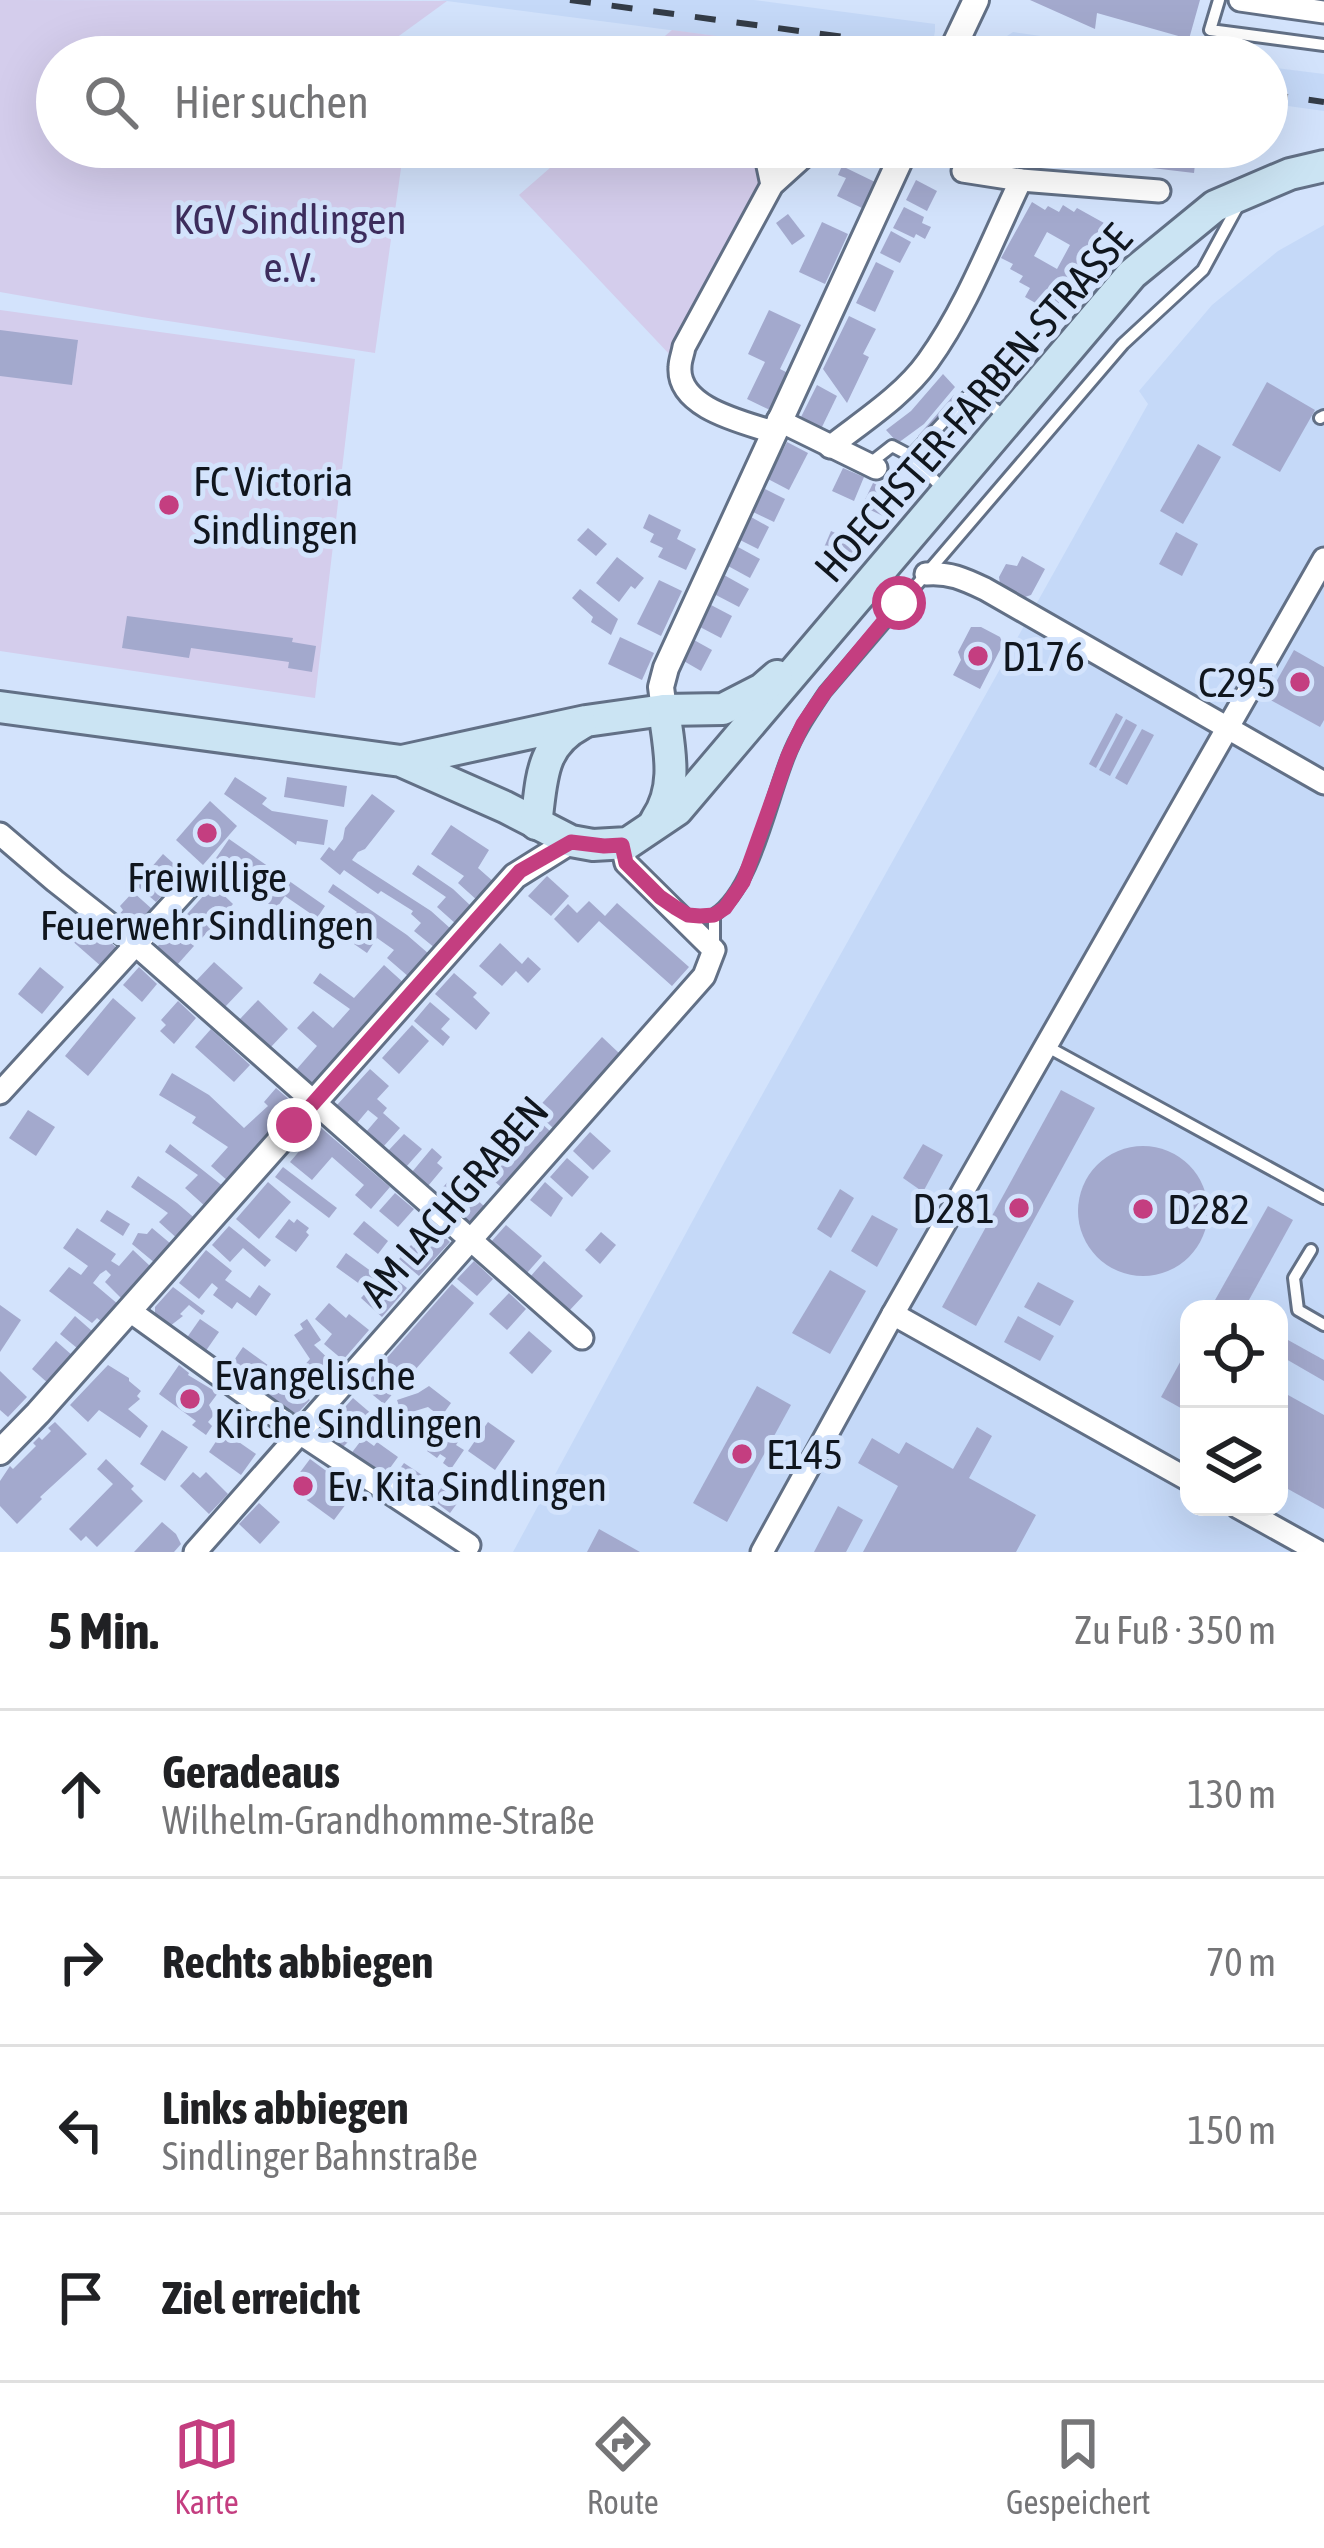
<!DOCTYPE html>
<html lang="de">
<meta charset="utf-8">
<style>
body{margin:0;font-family:"Asap Condensed",sans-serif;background:#f2f2f2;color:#202124}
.controls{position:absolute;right:36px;bottom:36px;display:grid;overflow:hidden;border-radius:24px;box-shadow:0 12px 48px #0002}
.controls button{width:108px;height:108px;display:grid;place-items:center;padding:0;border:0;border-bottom:3px solid #e0e0e0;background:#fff;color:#202124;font:60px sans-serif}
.stop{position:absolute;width:36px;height:36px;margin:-27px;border:9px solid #c43e80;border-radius:50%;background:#fff}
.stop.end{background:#c43e80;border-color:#fff;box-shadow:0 3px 12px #0008}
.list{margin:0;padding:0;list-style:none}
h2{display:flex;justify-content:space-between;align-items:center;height:156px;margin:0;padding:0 48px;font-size:51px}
h2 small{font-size:39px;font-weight:400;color:#757577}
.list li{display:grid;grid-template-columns:78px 1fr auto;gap:36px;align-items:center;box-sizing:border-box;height:168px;padding:0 48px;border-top:3px solid #e0e0e0}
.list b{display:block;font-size:45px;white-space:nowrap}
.list p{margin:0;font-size:39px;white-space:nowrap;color:#757577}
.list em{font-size:39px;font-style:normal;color:#757577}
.icon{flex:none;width:66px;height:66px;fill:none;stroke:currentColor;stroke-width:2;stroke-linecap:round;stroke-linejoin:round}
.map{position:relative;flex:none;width:1324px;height:1552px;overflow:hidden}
.search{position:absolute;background:#fff;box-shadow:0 12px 48px #0002;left:36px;right:36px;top:36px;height:132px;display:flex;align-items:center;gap:30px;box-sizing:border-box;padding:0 42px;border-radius:66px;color:#757577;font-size:45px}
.sheet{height:828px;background:#fff}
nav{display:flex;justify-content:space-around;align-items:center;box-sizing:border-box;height:168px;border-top:3px solid #e0e0e0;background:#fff;font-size:33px;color:#757577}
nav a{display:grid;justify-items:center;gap:6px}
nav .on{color:#c43e80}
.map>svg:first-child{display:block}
.built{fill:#c5d9f8;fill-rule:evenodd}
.green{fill:#d4cdec}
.building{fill:#a3a9cd;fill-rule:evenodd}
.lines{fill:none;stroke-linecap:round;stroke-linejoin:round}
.service-casing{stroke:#627086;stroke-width:16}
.minor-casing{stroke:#627086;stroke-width:27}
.tertiary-casing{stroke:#627086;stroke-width:30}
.secondary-casing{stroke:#627086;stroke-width:36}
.service{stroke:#fff;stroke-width:10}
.minor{stroke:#fff;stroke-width:21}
.tertiary{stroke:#fff;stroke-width:24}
.secondary{stroke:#cbe4f3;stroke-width:30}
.rail{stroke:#343c47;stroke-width:6;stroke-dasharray:21 21;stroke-linecap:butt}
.route{stroke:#c43e80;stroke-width:15}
.poi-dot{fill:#c43e80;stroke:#d3e3fc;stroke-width:4.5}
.labels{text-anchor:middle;stroke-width:10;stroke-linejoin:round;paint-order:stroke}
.park-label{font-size:42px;fill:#3d2d5d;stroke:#d3e3fc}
.street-label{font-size:42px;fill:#10161e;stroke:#d3e3fc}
.poi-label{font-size:42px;fill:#10161e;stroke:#d3e3fc;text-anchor:start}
</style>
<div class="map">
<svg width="1324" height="1552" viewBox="0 0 1324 1552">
<rect width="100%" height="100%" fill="#d3e3fc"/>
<!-- built -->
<g class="built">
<path d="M439,0H754L935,24V31L930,57H816L777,52L769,43Z"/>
<path d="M1013,32L1190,57H990L992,46Z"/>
<path d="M1267,67L1324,74V111L1267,103Z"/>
<path d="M1324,225V1552H513L724,1163L1148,404L1139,391L1212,305L1278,251ZM1189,1309H1279V1507H1189Z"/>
</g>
<!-- green -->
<g class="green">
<path d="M0,0L447,1L370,57H57V147H404L375,353L142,317L0,292Z"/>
<path d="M672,30L770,43L780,57H640Z"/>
<path d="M574,147H753L763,173L672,357L519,195Z"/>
<path d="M0,310L355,359L315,698L0,651Z"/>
</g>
<!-- building -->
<g class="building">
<path d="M1030,0H1200L1189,39L1097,13L1095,29Z"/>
<path d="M1027,147H1197L1194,173L1067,158L1066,167L1025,162Z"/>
<path d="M842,166L875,182L862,208L837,196L846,178L838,175Z"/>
<path d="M916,180L937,191L927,211L906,200Z"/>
<path d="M1032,202L1045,210L1048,206L1059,212L1063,205L1074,212L1077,208L1104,223L1053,313L1025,297L1030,288L1019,282L1023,276L1010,269L1013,264L1001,258ZM1047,232L1070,245L1057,269L1034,256Z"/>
<path d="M904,207L924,217L922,223L931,227L925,239L916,234L914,238L893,228Z"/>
<path d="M788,214L805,236L792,245L776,223Z"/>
<path d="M822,222L848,234L825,284L799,272Z"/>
<path d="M891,231L911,242L900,263L880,253Z"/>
<path d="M876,262L894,271L875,312L856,303Z"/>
<path d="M769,310L801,325L780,369L790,374L772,411L747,399L765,362L748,354Z"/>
<path d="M849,316L876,329L863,354L869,357L847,403L823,369Z"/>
<path d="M0,330L78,340L72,385L0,376Z"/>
<path d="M943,374L955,387L924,424L898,443L886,430L911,411Z"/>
<path d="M1267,382L1315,410L1280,472L1232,445Z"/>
<path d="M817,385L837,396L821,429L800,419Z"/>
<path d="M954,395L975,413L938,454L918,436Z"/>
<path d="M787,442L808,453L789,490L768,479Z"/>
<path d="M1198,444L1221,457L1183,524L1160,511Z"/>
<path d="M843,468L864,477L854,501L832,491Z"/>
<path d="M873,483L894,493L883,516L862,506Z"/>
<path d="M765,489L785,499L774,522L753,512Z"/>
<path d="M649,514L681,530L677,539L696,549L686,570L658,557L663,548L650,542L654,534L643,528Z"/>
<path d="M751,517L769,527L758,549L740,540Z"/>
<path d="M588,528L607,544L596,556L577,540Z"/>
<path d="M831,531L857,543L848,562L823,550Z"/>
<path d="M1176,532L1198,544L1182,576L1159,564Z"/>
<path d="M738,547L760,559L750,578L728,566Z"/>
<path d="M1022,556L1045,569L1031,595L1025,597L1000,584L999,577L1006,564L1017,566Z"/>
<path d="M617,557L644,578L635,589L631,586L619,602L596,583Z"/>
<path d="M724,575L749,589L739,607L714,594Z"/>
<path d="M659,580L682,591L661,636L637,624Z"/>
<path d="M580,589L618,619L611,635L591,622L593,617L572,598Z"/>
<path d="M711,605L732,616L721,638L700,627Z"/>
<path d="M127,616L293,638L292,642L316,646L312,672L288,668L289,662L191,648L189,658L122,648Z"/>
<path d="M971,627H981L1000,637L1003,644L980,689L953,675L961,660L958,652Z"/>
<path d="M620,637L654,653L642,680L608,664Z"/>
<path d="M694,640L712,650L701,671L682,660Z"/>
<path d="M1294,650L1324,667V720L1320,727L1267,698Z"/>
<path d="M1116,713L1123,717L1096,768L1089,764Z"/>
<path d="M1126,719L1137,725L1110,776L1099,770Z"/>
<path d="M1142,729L1154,735L1127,785L1115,778Z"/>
<path d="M235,777L267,798L262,804L272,811L328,820L324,845L297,841L296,845L224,794Z"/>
<path d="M287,777L347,786L344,807L284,797Z"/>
<path d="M372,794L395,811L365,849L358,852L352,860L431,911L451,929L435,948L414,931L421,923L411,914L413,911L381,891L378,894L344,870L340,875L320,859L329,847L334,851L343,839L345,828Z"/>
<path d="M210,801L237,826L203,865L176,840Z"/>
<path d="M451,825L489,850L478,868L495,883L478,901L458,883L464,876L431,854Z"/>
<path d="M229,839L325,906L317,918L285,896L276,909L212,864Z"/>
<path d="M163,854L183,872L156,902L136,885Z"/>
<path d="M418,865L453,889L472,907L456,924L437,907L446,897L412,874Z"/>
<path d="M547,876L569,896L551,916L528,896Z"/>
<path d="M333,884L407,935L429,954L409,977L387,958L394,950L377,938L367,953L354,944L369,923L355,914L357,912L328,892Z"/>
<path d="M213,885L233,904L201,939L181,921Z"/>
<path d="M133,892L152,909L133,930L118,916L123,910L120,906Z"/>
<path d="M589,901L605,916L617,903L689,967L672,986L599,921L578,943L554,919L568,904L577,913Z"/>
<path d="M86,921L118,949L102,967L70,939Z"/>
<path d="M174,928L194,946L177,965L157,947Z"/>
<path d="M500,943L522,964L528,957L541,969L528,983L516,971L502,986L479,966Z"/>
<path d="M214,962L243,988L224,1008L196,981Z"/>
<path d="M384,965L405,984L315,1086L296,1070L317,1046L297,1028L313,1011L333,1028L350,1009L313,983L320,973L354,998Z"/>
<path d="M40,967L64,987L42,1014L18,994Z"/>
<path d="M139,967L157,984L142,1002L123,985Z"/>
<path d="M454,973L477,993L473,997L490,1013L476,1030L435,994Z"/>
<path d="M113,998L136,1018L88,1076L65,1056Z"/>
<path d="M258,1000L288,1029L269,1049L239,1020Z"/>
<path d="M178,1001L196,1018L174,1044L160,1031L166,1025L161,1020Z"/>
<path d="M430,1002L450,1019L441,1029L450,1037L443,1046L414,1021Z"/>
<path d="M412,1025L429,1041L399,1074L382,1058Z"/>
<path d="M211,1029L250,1065L234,1082L195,1047Z"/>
<path d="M602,1037L620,1054L553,1128L535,1111Z"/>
<path d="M370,1069L389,1086L377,1099L387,1108L383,1113L400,1128L383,1147L366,1132L378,1118L368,1110L357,1123L337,1105Z"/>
<path d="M172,1073L209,1095L244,1128L268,1106L264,1102L276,1088L292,1102V1110L229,1182L211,1166L228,1147L192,1123L196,1117L159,1095Z"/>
<path d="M1061,1090L1095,1108L976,1326L942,1307Z"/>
<path d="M28,1110L55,1127L36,1156L9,1138Z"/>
<path d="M532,1115L550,1131L501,1187L480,1169L486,1161L476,1153L485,1142L498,1153Z"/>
<path d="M320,1127L390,1187L371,1209L355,1195L364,1185L332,1157L312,1180L290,1162Z"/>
<path d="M590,1132L611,1151L593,1170L573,1151Z"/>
<path d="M404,1134L422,1149L406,1167L388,1151Z"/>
<path d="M170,1144L224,1187L206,1207L185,1188L198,1175L165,1152Z"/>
<path d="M923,1144L943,1155L923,1192L903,1178Z"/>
<circle cx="1143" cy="1211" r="65"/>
<path d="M432,1148L442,1157L437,1163L443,1168L428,1186L412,1172Z"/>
<path d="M567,1158L589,1177L572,1197L550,1177Z"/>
<path d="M283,1167L337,1208L329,1218L275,1177Z"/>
<path d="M138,1176L177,1203L198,1221L180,1241L159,1222L168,1213L131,1187Z"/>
<path d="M452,1177L463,1187L470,1179L476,1184L481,1180L486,1184L474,1197L485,1207L470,1224L437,1194Z"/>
<path d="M268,1182L291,1202L259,1239L236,1219Z"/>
<path d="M545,1182L563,1198L551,1217L530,1200Z"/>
<path d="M840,1189L854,1198L831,1238L817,1229Z"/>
<path d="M395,1193L414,1209L398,1227L379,1211Z"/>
<path d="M1268,1206L1293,1220L1244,1309H1210Z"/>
<path d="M107,1210L130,1224L123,1236L100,1221Z"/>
<path d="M872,1215L898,1229L877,1267L851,1251Z"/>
<path d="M289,1219L294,1223L297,1219L309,1228L306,1232L309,1235L296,1252L275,1237Z"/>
<path d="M364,1221L388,1241L378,1254L353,1234Z"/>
<path d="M506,1225L542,1256L526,1274L490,1243Z"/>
<path d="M229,1226L271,1260L265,1267L243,1248L230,1262L212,1245Z"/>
<path d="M433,1226L450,1242L419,1276L399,1259L411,1245L414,1248Z"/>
<path d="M77,1228L116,1254L111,1261L119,1266L133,1250L150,1266L121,1298L105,1282L111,1275L106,1270L100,1274L93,1283L119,1305L103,1323L97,1318L92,1323L49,1291L69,1267L81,1275L88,1266L63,1248Z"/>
<path d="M152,1228L171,1244L155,1263L132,1244L138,1233L147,1234Z"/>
<path d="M601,1232L616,1245L600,1264L585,1250Z"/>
<path d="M206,1250L232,1271L225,1280L250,1298L259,1285L271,1294L256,1316L237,1302L232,1309L213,1295L218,1288L212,1283L199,1299L179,1283Z"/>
<path d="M346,1253L379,1277L385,1270L407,1288L382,1317L361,1298L368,1290L336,1267Z"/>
<path d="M474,1261L493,1279L477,1296L457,1279Z"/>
<path d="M544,1261L583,1296L568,1312L530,1277Z"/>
<path d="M830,1270L866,1291L830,1354L792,1333Z"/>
<path d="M1038,1282L1074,1301L1060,1326L1024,1307Z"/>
<path d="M452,1284L474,1303L407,1379L385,1360Z"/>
<path d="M173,1287L205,1311L202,1315L189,1305L180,1314L183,1316L170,1326L155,1314V1307Z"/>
<path d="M509,1293L526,1309L507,1330L489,1314Z"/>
<path d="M329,1303L346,1318L349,1314L369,1330L343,1360L324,1344L332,1334L315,1319Z"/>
<path d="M0,1305L21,1320L0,1352Z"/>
<path d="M75,1316L92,1331L77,1348L60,1334Z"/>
<path d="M1018,1316L1054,1336L1040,1361L1004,1342Z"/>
<path d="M200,1319L219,1332L205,1352L186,1339Z"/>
<path d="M307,1319L321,1340L314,1345L340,1370L327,1385L321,1380L316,1386L301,1369L310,1359L294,1335L303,1329L300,1324Z"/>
<path d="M529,1331L552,1351L532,1374L509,1353Z"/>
<path d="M1279,1335L1324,1360V1381L1279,1355Z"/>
<path d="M56,1341L73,1356L49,1384L32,1369Z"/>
<path d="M1189,1346V1409L1188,1412L1161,1397Z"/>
<path d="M243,1347L287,1379L285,1382L310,1400L295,1416L228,1369Z"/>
<path d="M108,1365L129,1378V1381L141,1391L137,1396L140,1399L128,1409L148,1426L140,1438L99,1410L88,1422L70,1405Z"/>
<path d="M179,1365L189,1373L188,1375L218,1393L209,1405L214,1415L208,1422L212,1426L206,1435L192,1425L196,1421L159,1394Z"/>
<path d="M379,1368L400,1385L384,1404L363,1387Z"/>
<path d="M0,1371L27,1397L8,1417L0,1410Z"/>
<path d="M429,1386L451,1403L441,1417L428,1407L402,1415L397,1400L418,1393Z"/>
<path d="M757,1386L791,1405L727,1522L693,1503Z"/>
<path d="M1279,1390L1324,1415V1509L1279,1484Z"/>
<path d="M353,1398L374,1416L342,1448L323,1432Z"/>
<path d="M55,1422L87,1454L40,1497L42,1499L17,1524L0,1506V1481L10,1466L13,1469L36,1446L33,1443L39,1437L42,1440L51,1431L48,1428Z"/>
<path d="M488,1422L515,1441L495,1470L468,1451Z"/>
<path d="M443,1427L460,1439L456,1445L464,1450L451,1469L443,1463L446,1458L440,1454L437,1458L427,1451Z"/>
<path d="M977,1427L992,1436L969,1478L1036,1515L1016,1552H863L898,1486L858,1463L872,1438L899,1454L906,1442L953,1469Z"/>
<path d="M162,1430L188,1447L165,1481L140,1464Z"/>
<path d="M223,1431L256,1454L241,1475L209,1452Z"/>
<path d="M363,1438L374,1446L377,1442L398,1457L382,1479L350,1455Z"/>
<path d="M106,1459L134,1486L131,1489L143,1501L97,1547L86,1536L81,1541L69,1529L113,1484L97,1469Z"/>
<path d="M310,1459L355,1492L334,1520L289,1487Z"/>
<path d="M404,1463L425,1477L411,1498L389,1484Z"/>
<path d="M193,1472L200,1478L206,1472L228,1494L209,1514L180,1486Z"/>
<path d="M446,1481L464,1494L450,1513L433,1500Z"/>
<path d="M259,1503L280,1522L260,1544L239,1524Z"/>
<path d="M838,1506L863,1520L846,1552H814Z"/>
<path d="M162,1522L176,1534L181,1544L174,1552H134Z"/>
<path d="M599,1529L640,1552H587Z"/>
</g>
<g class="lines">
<defs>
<g id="service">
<path d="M1219,0L1210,30L1324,45"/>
<path d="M1320,418L1324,416"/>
<path d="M869,464L892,446L911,456"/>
<path d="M945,491L911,456L967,397L994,408L1005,417"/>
<path d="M714,947V915C753,890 770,801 788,757C797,733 811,713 825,692L1123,344L1203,270L1240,202"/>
<path d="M1046,1046L1324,1198"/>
<path d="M1311,1250L1294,1278L1298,1310L1324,1325"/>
</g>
<g id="minor">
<path d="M1240,0L1324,12"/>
<path d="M764,147L772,185"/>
<path d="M963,171L1021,180L1159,191"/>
<path d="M778,420L876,468"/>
<path d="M773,432C743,422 677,408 680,367C680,360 683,354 684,347L772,185L814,147"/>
<path d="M830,447C863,421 903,396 928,361C967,307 992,240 1021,180"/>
<path d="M926,574C949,572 964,579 985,589L1324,783"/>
<path d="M0,834L55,881L135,944L582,1338"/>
<path d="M0,1093L193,882"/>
<path d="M130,1311L301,1434L469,1545"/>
<path d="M893,1314L1189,1480"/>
<path d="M1238,1507L1319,1552"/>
<path d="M195,1552L704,976L714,950L626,863L622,845"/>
<path d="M762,1552L893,1314L1324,559"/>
</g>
<g id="tertiary">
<path d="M949,57L976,0"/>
<path d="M664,710L661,687L666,668L906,147"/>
<path d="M0,1452L38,1413L515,876L571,841"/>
</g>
<g id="secondary">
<path d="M0,707L401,761L505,807L571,841L593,845L628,843L677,810L1132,274L1215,206L1290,174L1324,166"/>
<path d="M402,761L586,721L664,710L723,709L762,689L777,676"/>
<path d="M656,820C679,787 669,748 664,710"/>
<path d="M536,824C542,782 539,746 581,724"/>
</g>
</defs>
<!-- service casing -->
<use href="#service" class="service-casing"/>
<!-- minor casing -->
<use href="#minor" class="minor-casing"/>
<!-- tertiary casing -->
<use href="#tertiary" class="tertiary-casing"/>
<!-- secondary casing -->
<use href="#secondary" class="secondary-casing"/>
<!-- service -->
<use href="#service" class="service"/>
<!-- minor -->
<use href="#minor" class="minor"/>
<!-- tertiary -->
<use href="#tertiary" class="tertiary"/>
<!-- secondary -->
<use href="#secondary" class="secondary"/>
<!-- rail -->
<g class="rail">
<path d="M570,0L992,57"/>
<path d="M973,44L1074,57"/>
<path d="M1267,94L1324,102"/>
</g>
</g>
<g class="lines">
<!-- route -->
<path class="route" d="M294,1125L520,871L571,842L604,846L622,845L626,863L660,897L676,908L688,915L700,916L714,915L725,908L743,882L788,756L803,724L825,692L899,603"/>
</g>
<!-- markers -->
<g class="poi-dot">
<circle cx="169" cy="505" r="12"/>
<circle cx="978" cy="656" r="12"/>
<circle cx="1300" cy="682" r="12"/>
<circle cx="207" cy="833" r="12"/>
<circle cx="1019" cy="1208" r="12"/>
<circle cx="1143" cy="1209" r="12"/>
<circle cx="190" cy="1399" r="12"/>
<circle cx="742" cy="1454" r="12"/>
<circle cx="303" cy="1486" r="12"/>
</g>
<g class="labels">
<!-- park labels -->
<g class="park-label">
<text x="290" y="234">KGV Sindlingen<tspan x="290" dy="48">e.V.</tspan></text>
</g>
<!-- street labels -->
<g class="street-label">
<text transform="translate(973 403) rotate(-49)" y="15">HOECHSTER-FARBEN-STRASSE</text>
<text transform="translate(454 1201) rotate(-49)" y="15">AM LACHGRABEN</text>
</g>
<!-- poi labels -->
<g class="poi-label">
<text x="193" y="496">FC Victoria<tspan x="193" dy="48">Sindlingen</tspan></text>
<text x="1002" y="671">D176</text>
<text x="1276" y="697" text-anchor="end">C295</text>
<text x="207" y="892" text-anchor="middle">Freiwillige<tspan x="207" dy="48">Feuerwehr Sindlingen</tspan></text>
<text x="995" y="1223" text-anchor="end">D281</text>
<text x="1167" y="1224">D282</text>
<text x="214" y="1390">Evangelische<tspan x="214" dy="48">Kirche Sindlingen</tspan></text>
<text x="766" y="1469">E145</text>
<text x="327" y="1501">Ev. Kita Sindlingen</text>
</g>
</g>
</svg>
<div class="controls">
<button><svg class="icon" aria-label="locate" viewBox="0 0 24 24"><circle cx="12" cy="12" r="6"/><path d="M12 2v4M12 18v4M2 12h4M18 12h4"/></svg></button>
<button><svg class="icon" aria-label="layers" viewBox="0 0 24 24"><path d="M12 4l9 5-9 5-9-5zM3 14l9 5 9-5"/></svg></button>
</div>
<div class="stop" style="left:899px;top:603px"></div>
<div class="stop end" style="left:294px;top:1125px"></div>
<div class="search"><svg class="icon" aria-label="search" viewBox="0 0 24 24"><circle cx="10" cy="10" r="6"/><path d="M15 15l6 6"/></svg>Hier suchen</div>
</div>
<section class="sheet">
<h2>5 Min.<small>Zu Fuß · 350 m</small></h2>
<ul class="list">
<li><svg class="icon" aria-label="ahead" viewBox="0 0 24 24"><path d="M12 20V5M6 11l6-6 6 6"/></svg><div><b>Geradeaus</b><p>Wilhelm-Grandhomme-Straße</p></div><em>130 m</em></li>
<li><svg class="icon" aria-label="right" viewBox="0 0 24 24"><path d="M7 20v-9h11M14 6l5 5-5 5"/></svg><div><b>Rechts abbiegen</b></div><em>70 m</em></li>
<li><svg class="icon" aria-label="left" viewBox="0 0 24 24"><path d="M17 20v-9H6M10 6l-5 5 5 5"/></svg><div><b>Links abbiegen</b><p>Sindlinger Bahnstraße</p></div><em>150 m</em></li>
<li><svg class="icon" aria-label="arrive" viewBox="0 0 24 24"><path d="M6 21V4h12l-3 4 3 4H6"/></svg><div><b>Ziel erreicht</b></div></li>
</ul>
</section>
<nav>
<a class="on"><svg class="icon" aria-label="map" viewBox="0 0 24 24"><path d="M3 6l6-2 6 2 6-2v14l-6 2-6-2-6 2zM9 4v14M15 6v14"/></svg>Karte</a>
<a><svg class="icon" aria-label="directions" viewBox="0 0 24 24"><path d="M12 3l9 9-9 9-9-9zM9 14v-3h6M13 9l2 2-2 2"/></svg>Route</a>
<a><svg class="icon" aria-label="saved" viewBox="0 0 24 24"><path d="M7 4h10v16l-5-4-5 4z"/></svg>Gespeichert</a>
</nav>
